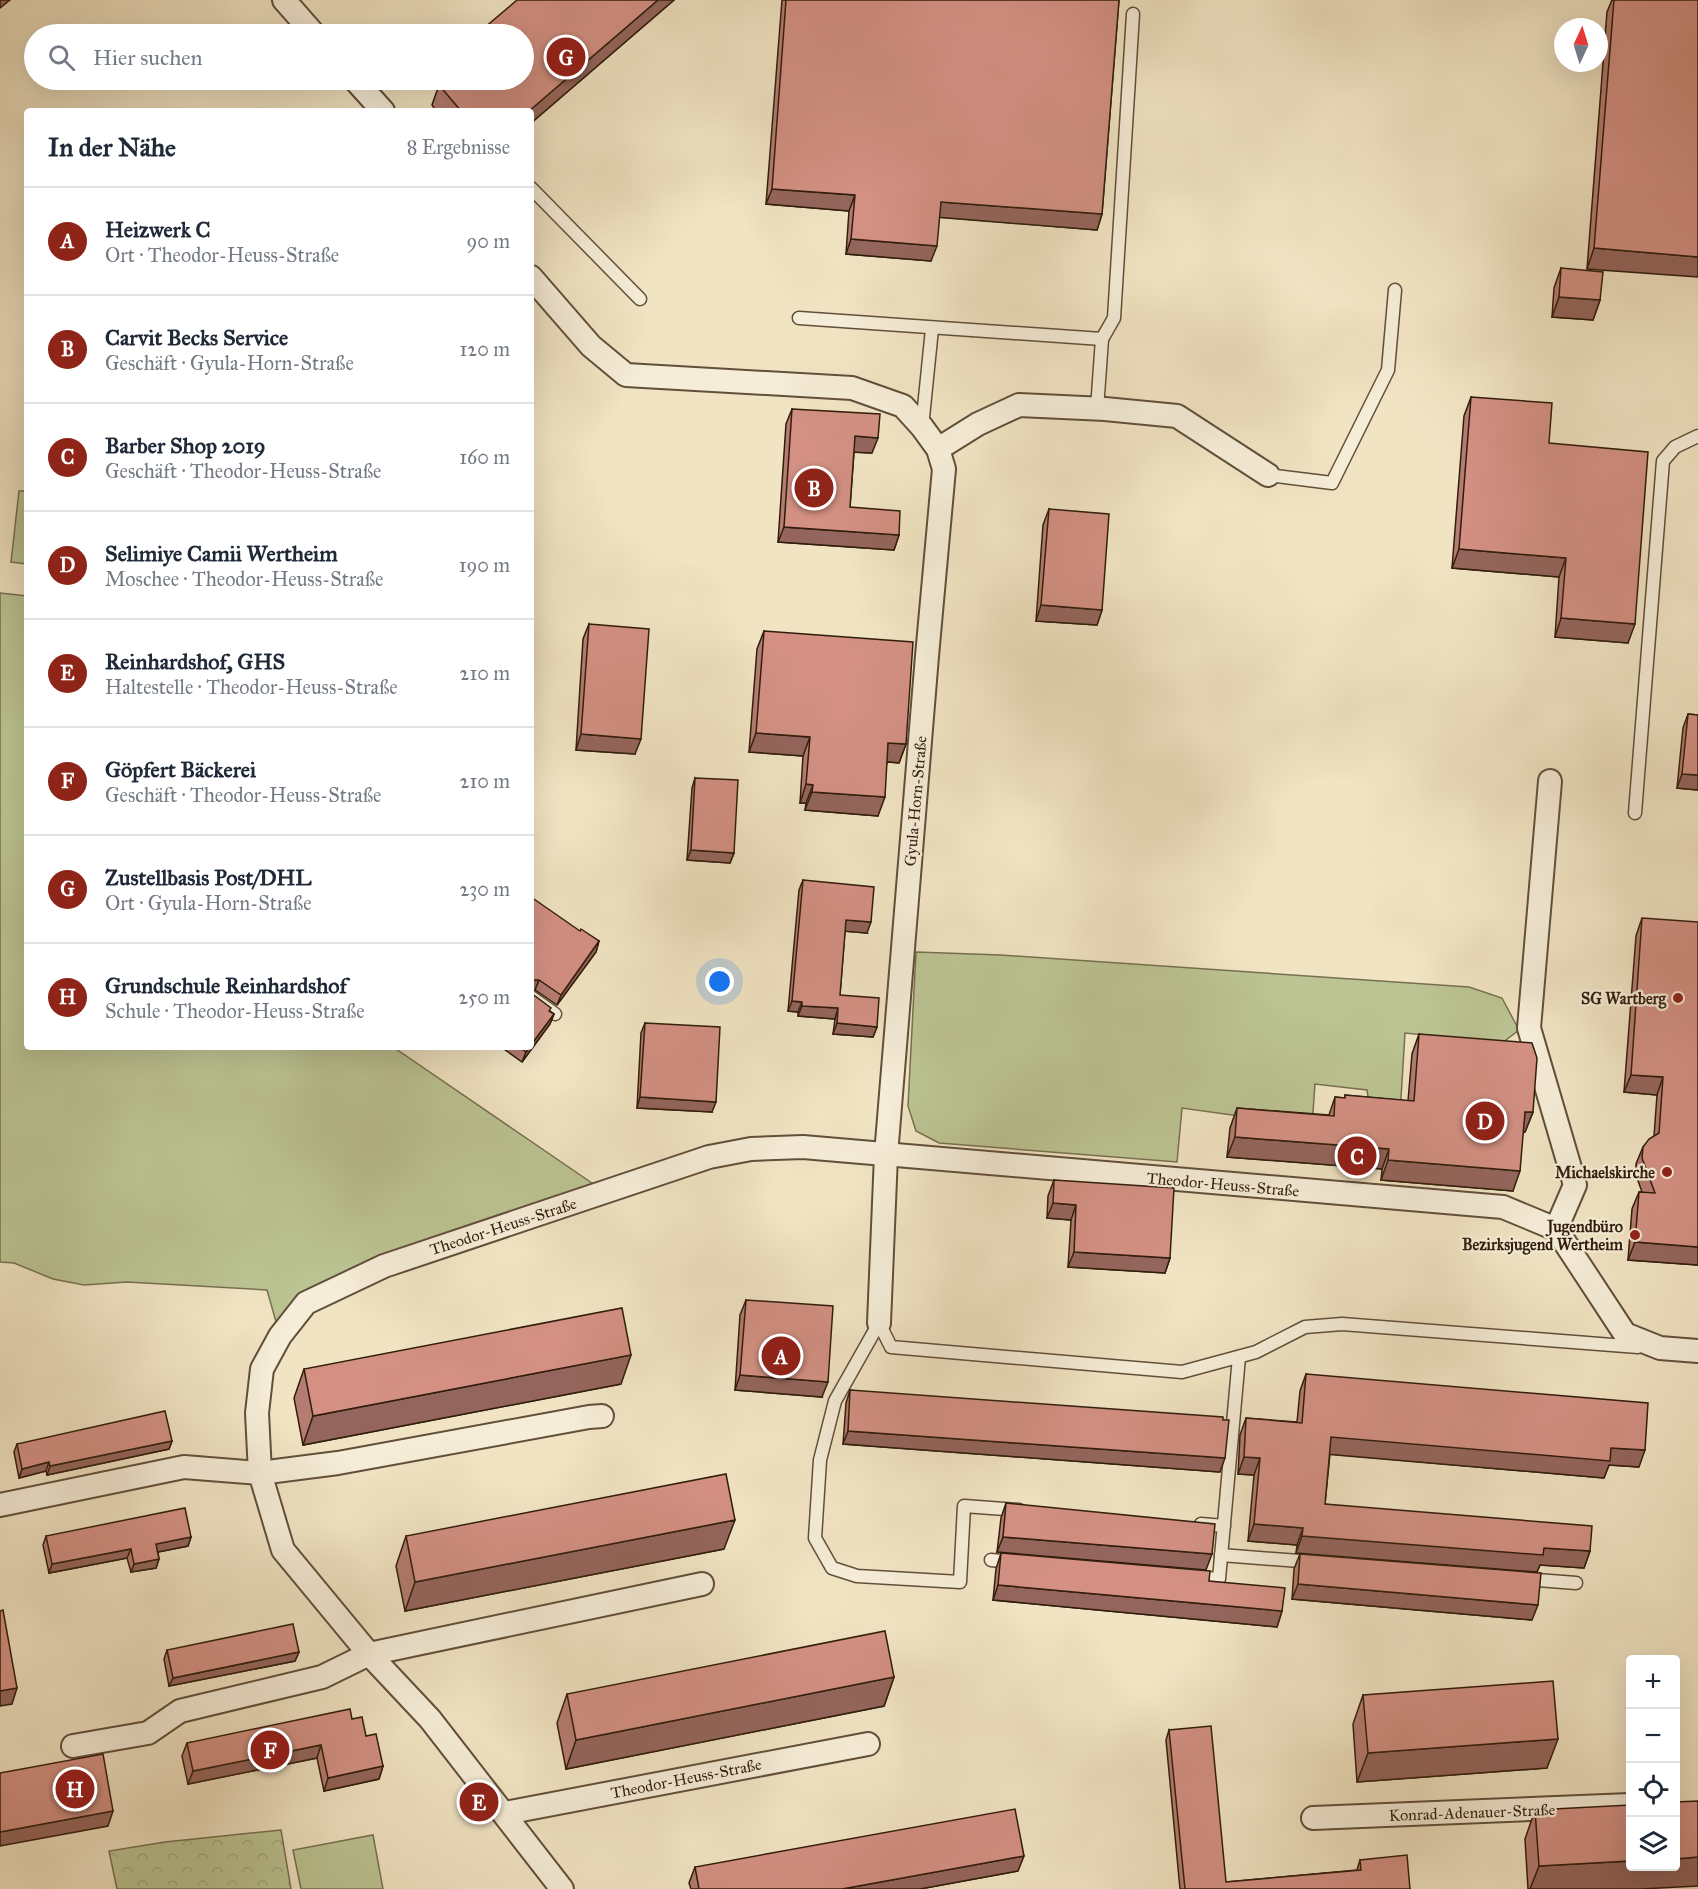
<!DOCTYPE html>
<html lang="de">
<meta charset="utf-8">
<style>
body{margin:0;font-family:"IM FELL Great Primer",serif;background:#f2f2f3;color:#1f2937}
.controls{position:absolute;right:18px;bottom:18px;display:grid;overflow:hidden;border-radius:6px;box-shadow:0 6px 24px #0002}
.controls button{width:54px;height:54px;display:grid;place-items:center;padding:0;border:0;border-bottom:2px solid #e0e1e3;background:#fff;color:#1f2937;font:30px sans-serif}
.compass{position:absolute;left:1554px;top:18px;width:54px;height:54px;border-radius:50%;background:#fff;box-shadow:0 6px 24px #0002;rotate:4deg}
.you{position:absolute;left:720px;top:982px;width:21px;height:21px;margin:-15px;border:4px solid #fff;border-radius:50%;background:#1a73e8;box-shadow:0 0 0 9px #1a73e833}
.badge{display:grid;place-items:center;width:39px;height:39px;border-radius:50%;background:#8f2418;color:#fff;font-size:20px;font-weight:700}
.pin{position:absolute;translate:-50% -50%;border:3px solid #fff;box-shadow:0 2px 6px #0006}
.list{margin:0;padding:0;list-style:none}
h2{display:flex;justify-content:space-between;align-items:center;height:78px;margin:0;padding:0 24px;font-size:26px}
h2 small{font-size:20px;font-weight:400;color:#747a83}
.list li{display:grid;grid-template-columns:39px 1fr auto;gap:18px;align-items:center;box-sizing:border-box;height:108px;padding:0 24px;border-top:2px solid #e0e1e3}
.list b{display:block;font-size:22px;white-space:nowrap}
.list p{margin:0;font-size:20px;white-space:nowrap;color:#747a83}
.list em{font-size:20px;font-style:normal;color:#747a83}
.icon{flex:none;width:33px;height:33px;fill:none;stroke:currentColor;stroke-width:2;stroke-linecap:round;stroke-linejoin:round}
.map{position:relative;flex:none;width:1698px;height:1889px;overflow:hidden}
.search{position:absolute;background:#fff;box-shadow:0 6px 24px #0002;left:24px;top:24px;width:510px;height:66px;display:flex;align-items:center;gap:15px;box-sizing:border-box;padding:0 21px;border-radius:33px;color:#747a83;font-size:22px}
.panel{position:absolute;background:#fff;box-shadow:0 6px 24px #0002;left:24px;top:108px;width:510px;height:942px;border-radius:6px}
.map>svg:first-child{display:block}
.grass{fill:#bcc493;stroke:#767050;stroke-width:1.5}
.forest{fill:url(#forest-crowns);stroke:#767050;stroke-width:1.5}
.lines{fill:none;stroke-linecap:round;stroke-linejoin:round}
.lane-casing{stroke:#614f3a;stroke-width:15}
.street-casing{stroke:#614f3a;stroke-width:26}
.lane{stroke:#f6edd8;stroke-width:12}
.street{stroke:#f6edd8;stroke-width:22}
.wall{fill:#b57c71;stroke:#311d0c;stroke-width:1.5}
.shaded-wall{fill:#94655c;stroke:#311d0c;stroke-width:1.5}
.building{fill:#d39083;stroke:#311d0c;stroke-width:1.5}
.poi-dot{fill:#8f2418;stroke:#f6edd8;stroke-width:2}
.labels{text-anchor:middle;stroke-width:4.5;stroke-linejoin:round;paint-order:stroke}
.street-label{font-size:16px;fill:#311d0c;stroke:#f6edd8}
.poi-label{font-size:16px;font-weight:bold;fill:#311d0c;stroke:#f6edd8;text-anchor:end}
</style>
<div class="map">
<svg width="1698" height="1889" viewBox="0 0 1698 1889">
<defs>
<pattern id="forest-crowns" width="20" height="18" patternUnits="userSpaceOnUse" patternTransform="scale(1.5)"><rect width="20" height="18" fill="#bcc493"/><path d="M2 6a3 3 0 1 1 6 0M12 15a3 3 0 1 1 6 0" fill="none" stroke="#a2a87e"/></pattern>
</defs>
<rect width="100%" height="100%" fill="#f1e4c3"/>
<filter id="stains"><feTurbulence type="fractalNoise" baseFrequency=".00333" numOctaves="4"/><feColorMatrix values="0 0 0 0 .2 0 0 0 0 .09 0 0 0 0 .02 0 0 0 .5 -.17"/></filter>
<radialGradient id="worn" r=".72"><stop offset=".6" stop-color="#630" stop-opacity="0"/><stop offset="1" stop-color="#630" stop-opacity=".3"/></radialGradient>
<!-- grass -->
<g class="grass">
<path d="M19,491H27V564L11,562Z"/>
<path d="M0,593L27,596V1047H393L605,1192L306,1303L280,1336L267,1290L127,1282L84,1285L53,1279L14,1263L0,1262Z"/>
<path d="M916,952L1001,955L1469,987L1502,998L1519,1030L1502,1043L1405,1033L1400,1114L1370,1111L1367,1090L1315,1084L1312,1126L1182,1108L1177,1162L939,1143L916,1131L908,1106Z"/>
<path d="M373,1835L383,1889H301L293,1850Z"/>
</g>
<!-- forest -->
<path class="forest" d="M281,1830L291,1889H117L109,1851L165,1842Z"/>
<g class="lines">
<defs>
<g id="lane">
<path d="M531,188L640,299"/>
<path d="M799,318L1102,339"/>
<path d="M1097,409L1102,339L1114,318L1133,14"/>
<path d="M922,427L932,329"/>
<path d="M1268,475L1332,483L1388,370L1395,290"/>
<path d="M1635,813L1663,461L1675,447L1698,436"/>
<path d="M531,997L555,1014"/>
<path d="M879,1323L891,1347L1182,1372L1256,1352L1305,1327L1342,1324L1638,1347"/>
<path d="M879,1323L835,1401L820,1460L815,1538L832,1568L857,1576L960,1582L964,1506L1019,1510"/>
<path d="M1201,1524L1224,1526"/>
<path d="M1221,1555L1312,1562"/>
<path d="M991,1560L1012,1562"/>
<path d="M1194,1577L1219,1579L1239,1357"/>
<path d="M1524,1579L1576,1583"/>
</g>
<g id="street">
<path d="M284,0L314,34"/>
<path d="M355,80L383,111"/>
<path d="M531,277L591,346L626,375L852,388L903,406L922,427L938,449L944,469L927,656L886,1155L879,1323"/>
<path d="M938,449L978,424L1019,405L1105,409L1177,416L1268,475"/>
<path d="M1550,781L1529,1028L1575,1185L1556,1229"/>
<path d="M0,1505L184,1467L260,1473L338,1463L589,1417L602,1416"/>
<path d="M73,1746L148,1733L180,1711L322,1677L369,1654L702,1584"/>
<path d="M505,1813L868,1744"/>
<path d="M1313,1818L1630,1805"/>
<path d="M562,1889L430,1719L369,1654L283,1550L260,1473L257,1413L262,1369L280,1336L306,1303L384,1266L709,1157L751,1149L803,1147L1503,1207L1556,1229L1625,1334L1660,1348L1698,1351"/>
</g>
</defs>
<!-- lane casing -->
<use href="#lane" class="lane-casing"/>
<!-- street casing -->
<use href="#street" class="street-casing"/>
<!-- lane -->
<use href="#lane" class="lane"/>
<!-- street -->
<use href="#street" class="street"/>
</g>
<!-- wall -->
<g class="wall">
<path d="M517,0H674L531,123V111H436L432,105L439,85L524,80Z"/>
<path d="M782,0H1119L1102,214L1097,230L939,217L931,261L846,254L849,211L766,204Z"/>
<path d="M1612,0H1698L1587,269L1607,12Z"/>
<path d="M1561,268L1600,300L1593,320L1552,317L1554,288Z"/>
<path d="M1471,397L1549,443L1628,643L1555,637L1559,577L1452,568L1464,416Z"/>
<path d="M792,409L872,453L854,452L850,507L899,535L894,550L778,542L786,424Z"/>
<path d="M1049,509L1102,610L1097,625L1036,621L1043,525Z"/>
<path d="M589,624L635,754L576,750L583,639Z"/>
<path d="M764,631L906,744L899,763L887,762L878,816L805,810L806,803H800L803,756L749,752L757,649Z"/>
<path d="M1688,714L1698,715V790L1677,788L1683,728Z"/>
<path d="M695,778L734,853L730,863L687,860L692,788Z"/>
<path d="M803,880L867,933L845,931L840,995L877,1027L873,1037L833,1034L835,1019L798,1016V1012L788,1011L799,890Z"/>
<path d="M1642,918L1698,1265L1628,1260L1632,1209L1639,1192H1642L1636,1175V1164L1643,1147L1654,1136L1657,1095L1624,1092L1636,936Z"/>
<path d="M580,931L599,941L596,952L557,1005L535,990H531Z"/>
<path d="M550,1011L554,1014L550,1024L522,1062L501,1047H531Z"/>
<path d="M645,1023L712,1112L637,1108L641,1033Z"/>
<path d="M1419,1034L1533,1112L1525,1132H1523L1513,1191L1381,1180L1382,1169L1227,1157L1230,1128L1237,1108L1329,1115L1335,1097L1345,1098V1095L1408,1101L1412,1054Z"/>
<path d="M1054,1180L1170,1258L1165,1273L1068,1267L1071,1220L1047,1218L1048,1196Z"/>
<path d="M746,1300L822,1397L735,1390L740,1315Z"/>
<path d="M304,1369L621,1384L303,1445L294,1398Z"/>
<path d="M1306,1374L1639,1467L1609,1465L1604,1478L1330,1454L1325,1504L1590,1551L1584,1568L1540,1565L1537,1572L1296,1553L1297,1545L1248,1541L1254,1475L1238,1474L1240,1435L1246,1418L1297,1422L1300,1391Z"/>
<path d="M850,1390L1220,1472L843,1444L846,1403Z"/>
<path d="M172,1441L169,1449L47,1475L46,1471L19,1478L14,1452L17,1444Z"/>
<path d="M1006,1503L1206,1570L997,1552L1001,1518Z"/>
<path d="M46,1536L191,1537L188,1546L158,1552L159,1559L156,1568L131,1572L127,1558L49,1573L43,1545Z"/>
<path d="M406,1536L724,1549L405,1611L396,1566Z"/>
<path d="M1001,1553L1209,1581L1282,1611L1277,1627L993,1600L996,1569Z"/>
<path d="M1300,1554L1532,1620L1292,1599L1294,1569Z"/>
<path d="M167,1650L299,1652L295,1661L169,1686L164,1659Z"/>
<path d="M894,1677L884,1706L566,1769L557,1723L567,1694Z"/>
<path d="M1363,1695L1547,1768L1357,1782L1353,1724Z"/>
<path d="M352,1719L366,1736L383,1766L379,1779L324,1791L317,1758L188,1784L182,1756L187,1743Z"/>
<path d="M1169,1730L1226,1882L1357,1870L1360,1860L1410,1889H1180L1166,1740Z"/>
<path d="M1535,1810L1641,1889H1528L1525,1839Z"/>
<path d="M695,1867L1018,1871L920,1889H691L689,1883Z"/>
</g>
<!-- shaded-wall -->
<g class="shaded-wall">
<path d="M0,0H10L0,8Z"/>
<path d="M658,0H674L531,123V111H529Z"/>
<path d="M772,189L855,195L849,211L766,204Z"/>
<path d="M941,202L1102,214L1097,230L935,217Z"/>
<path d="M851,239L937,246L931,261L846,254Z"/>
<path d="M1594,248L1698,257V277L1587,269Z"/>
<path d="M1559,297L1600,300L1593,320L1552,317Z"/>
<path d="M855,436L878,438L872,453L849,452Z"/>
<path d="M784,527L899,535L894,550L778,542Z"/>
<path d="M1459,549L1566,558L1559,577L1452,568Z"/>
<path d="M1041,605L1102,610L1097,625L1036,621Z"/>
<path d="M1561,618L1635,624L1628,643L1555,637Z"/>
<path d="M756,733L810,737L803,756L749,752Z"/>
<path d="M581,734L641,739L635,754L576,750Z"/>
<path d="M888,743L906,744L899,763L882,761Z"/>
<path d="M1682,774L1698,775V790L1677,788Z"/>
<path d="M806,784L813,785L806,803H800Z"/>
<path d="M812,792L885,797L878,816L805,810Z"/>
<path d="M691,850L734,853L730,863L687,860Z"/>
<path d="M846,920L871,922L867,933L842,931Z"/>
<path d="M599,941L596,952L557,1005L561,995Z"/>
<path d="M532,979L539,980L535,990H531V980Z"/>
<path d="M792,1001L802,1002L798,1012L788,1011Z"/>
<path d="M802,1006L838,1008L835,1019L798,1016Z"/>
<path d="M554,1014L550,1024L522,1062L526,1052L530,1047H531V1045Z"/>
<path d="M837,1023L877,1027L873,1037L833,1034Z"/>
<path d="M1631,1075L1663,1077L1657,1095L1624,1092Z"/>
<path d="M640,1097L716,1102L712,1112L637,1108Z"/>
<path d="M1525,1112H1533L1525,1132H1518Z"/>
<path d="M1235,1137L1389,1149L1382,1169L1227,1157Z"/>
<path d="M1388,1160L1520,1171L1513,1191L1381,1180Z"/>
<path d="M1053,1203L1076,1205L1071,1220L1047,1218Z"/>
<path d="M1635,1242L1698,1247V1265L1628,1260Z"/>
<path d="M1074,1252L1170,1258L1165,1273L1068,1267Z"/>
<path d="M631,1355L621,1384L303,1445L313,1416Z"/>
<path d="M740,1375L828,1382L822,1397L735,1390Z"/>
<path d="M848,1431L1225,1458L1220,1472L843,1444Z"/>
<path d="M1331,1437L1611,1448L1645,1450L1639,1467L1609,1465L1604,1478L1325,1454Z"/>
<path d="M172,1441L169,1449L47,1475L50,1466Z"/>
<path d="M1244,1457L1260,1458L1254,1475L1238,1474Z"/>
<path d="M49,1462L46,1471L19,1478L22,1469Z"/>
<path d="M735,1520L724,1549L405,1611L415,1582Z"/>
<path d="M1254,1524L1303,1528L1297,1545L1248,1541Z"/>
<path d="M1302,1536L1544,1548L1590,1551L1584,1568L1540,1565L1537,1572L1296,1553Z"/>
<path d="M191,1537L188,1546L153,1553L156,1544Z"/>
<path d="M1003,1537L1212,1554L1206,1570L997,1552Z"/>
<path d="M131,1549L127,1558L49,1573L52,1564Z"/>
<path d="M159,1559L156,1568L131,1572L134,1564Z"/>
<path d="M1298,1584L1538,1605L1532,1620L1292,1599Z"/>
<path d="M998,1585L1282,1611L1277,1627L993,1600Z"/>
<path d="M299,1652L295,1661L169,1686L173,1678Z"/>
<path d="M894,1677L884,1706L566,1769L576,1740Z"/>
<path d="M17,1688L12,1704L0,1706V1691Z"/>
<path d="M1558,1739L1547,1768L1357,1782L1368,1753Z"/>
<path d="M321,1745L317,1758L188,1784L193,1771Z"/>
<path d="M383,1766L379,1779L324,1791L328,1778Z"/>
<path d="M113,1811L108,1826L0,1846V1832Z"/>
<path d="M1024,1856L1018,1871L920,1889H842Z"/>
<path d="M1698,1857V1886L1641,1889H1530L1539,1866L1630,1861V1866H1676V1859Z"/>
</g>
<!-- building -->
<g class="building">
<path d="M517,0H658L529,111H461L439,85L446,80H524V34H477Z"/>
<path d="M786,0H1119L1102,214L941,202L937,246L851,239L855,195L772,189Z"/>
<path d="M1614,0H1698V257L1594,248Z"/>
<path d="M1561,268L1603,272L1600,300L1559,297Z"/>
<path d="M1471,397L1552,403L1549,443L1648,452L1635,624L1561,618L1566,558L1459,549Z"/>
<path d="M792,409L880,414L878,438L855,436L850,507L900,511L899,535L784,527Z"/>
<path d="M1049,509L1109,514L1102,610L1041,605Z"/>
<path d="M589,624L649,629L641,739L581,734Z"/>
<path d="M764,631L913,642L906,744L888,743L885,797L812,792L813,785L806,784L810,737L756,733Z"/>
<path d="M1688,714L1698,715V775L1682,774Z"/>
<path d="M695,778L738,780L734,853L691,850Z"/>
<path d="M803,880L874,887L871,922L846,920L840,995L879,998L877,1027L837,1023L838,1008L802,1006V1002L792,1001Z"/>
<path d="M531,897L580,931L581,929L599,941L561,995L539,980H531Z"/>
<path d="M1642,918L1698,922V1247L1635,1242L1639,1192L1655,1193L1642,1158L1643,1147L1649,1139L1659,1133L1663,1077L1631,1075Z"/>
<path d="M531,993L551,1008L549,1011L554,1014L531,1045Z"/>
<path d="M645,1023L720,1027L716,1102L640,1097Z"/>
<path d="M1419,1034L1532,1043L1537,1058L1533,1112H1525L1520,1171L1388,1160L1389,1149L1235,1137L1237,1108L1334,1116L1335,1097L1345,1098V1095L1414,1101Z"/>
<path d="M519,1047H530L526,1052Z"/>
<path d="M1054,1180L1174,1188L1170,1258L1074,1252L1076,1205L1053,1203Z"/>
<path d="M746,1300L833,1306L828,1382L740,1375Z"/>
<path d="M622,1308L631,1355L313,1416L304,1369Z"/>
<path d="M1306,1374L1648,1403L1645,1450L1611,1448L1610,1461L1331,1437L1325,1504L1592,1526L1590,1551L1544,1548L1543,1555L1302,1536L1303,1528L1254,1524L1260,1458L1244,1457L1246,1418L1302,1423Z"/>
<path d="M850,1390L1223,1417V1420H1229L1225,1458L848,1431Z"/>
<path d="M165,1411L172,1441L50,1466L49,1462L22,1469L17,1444Z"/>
<path d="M726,1474L735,1520L415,1582L406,1536Z"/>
<path d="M1006,1503L1215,1524L1212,1554L1003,1537Z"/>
<path d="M185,1508L191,1537L156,1544L159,1559L134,1564L131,1549L52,1564L46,1536Z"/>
<path d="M1001,1553L1210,1571L1209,1581L1285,1588L1282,1611L998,1585Z"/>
<path d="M1300,1554L1541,1573L1538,1605L1298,1584Z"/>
<path d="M3,1610L17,1688L0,1691V1611Z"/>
<path d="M293,1624L299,1652L173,1678L167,1650Z"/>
<path d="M885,1631L894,1677L576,1740L567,1694Z"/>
<path d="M1553,1681L1558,1739L1368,1753L1363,1695Z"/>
<path d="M350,1709L352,1719L362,1717L366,1736L376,1734L383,1766L328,1778L321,1745L193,1771L187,1743Z"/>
<path d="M1211,1726L1226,1882L1361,1870L1360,1860L1407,1855L1410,1889H1185L1169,1730Z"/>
<path d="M103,1754L113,1811L0,1832V1773Z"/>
<path d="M1698,1801V1857L1676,1859V1802Z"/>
<path d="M1630,1805V1861L1539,1866L1535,1810Z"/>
<path d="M1015,1809L1024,1856L842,1889H699L695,1867Z"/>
</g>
<!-- markers -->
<g class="poi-dot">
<circle cx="1678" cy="998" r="6"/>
<circle cx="1667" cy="1172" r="6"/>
<circle cx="1635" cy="1235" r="6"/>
</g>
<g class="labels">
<!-- street labels -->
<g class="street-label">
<text transform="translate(915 801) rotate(-85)" y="6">Gyula-Horn-Straße</text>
<text transform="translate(1223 1184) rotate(5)" y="6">Theodor-Heuss-Straße</text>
<text transform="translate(503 1226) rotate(-18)" y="6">Theodor-Heuss-Straße</text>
<text transform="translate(686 1778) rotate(-11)" y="6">Theodor-Heuss-Straße</text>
<text transform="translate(1472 1812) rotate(-2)" y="6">Konrad-Adenauer-Straße</text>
</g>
<!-- poi labels -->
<g class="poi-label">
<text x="1666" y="1004">SG Wartberg</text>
<text x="1655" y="1178">Michaelskirche</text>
<text x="1623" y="1232">Jugendbüro<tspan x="1623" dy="18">Bezirksjugend Wertheim</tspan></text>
</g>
</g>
<rect width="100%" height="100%" filter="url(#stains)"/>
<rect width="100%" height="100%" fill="url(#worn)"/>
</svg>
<div class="controls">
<button>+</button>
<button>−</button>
<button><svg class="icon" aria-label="locate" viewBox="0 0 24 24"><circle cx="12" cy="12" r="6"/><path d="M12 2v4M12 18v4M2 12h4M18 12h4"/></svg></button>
<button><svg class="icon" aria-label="layers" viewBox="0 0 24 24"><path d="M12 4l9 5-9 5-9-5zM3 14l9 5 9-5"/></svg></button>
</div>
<svg class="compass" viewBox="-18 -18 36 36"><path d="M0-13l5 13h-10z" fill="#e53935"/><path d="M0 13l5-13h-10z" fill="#747a83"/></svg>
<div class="you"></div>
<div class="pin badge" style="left:781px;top:1356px">A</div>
<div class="pin badge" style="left:814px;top:488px">B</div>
<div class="pin badge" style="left:1357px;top:1156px">C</div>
<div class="pin badge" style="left:1485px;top:1121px">D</div>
<div class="pin badge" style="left:479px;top:1802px">E</div>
<div class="pin badge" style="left:270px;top:1750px">F</div>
<div class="pin badge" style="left:566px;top:57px">G</div>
<div class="pin badge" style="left:75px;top:1789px">H</div>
<div class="search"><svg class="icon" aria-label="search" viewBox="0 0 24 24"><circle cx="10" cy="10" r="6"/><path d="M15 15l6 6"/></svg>Hier suchen</div>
<section class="panel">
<h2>In der Nähe<small>8 Ergebnisse</small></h2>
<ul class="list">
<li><span class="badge">A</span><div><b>Heizwerk C</b><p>Ort · Theodor-Heuss-Straße</p></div><em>90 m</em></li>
<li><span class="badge">B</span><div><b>Carvit Becks Service</b><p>Geschäft · Gyula-Horn-Straße</p></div><em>120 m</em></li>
<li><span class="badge">C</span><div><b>Barber Shop 2019</b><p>Geschäft · Theodor-Heuss-Straße</p></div><em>160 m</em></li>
<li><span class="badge">D</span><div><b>Selimiye Camii Wertheim</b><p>Moschee · Theodor-Heuss-Straße</p></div><em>190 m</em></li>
<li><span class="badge">E</span><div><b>Reinhardshof, GHS</b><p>Haltestelle · Theodor-Heuss-Straße</p></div><em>210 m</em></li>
<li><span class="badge">F</span><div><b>Göpfert Bäckerei</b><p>Geschäft · Theodor-Heuss-Straße</p></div><em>210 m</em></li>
<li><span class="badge">G</span><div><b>Zustellbasis Post/DHL</b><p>Ort · Gyula-Horn-Straße</p></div><em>230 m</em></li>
<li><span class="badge">H</span><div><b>Grundschule Reinhardshof</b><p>Schule · Theodor-Heuss-Straße</p></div><em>250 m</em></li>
</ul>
</section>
</div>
